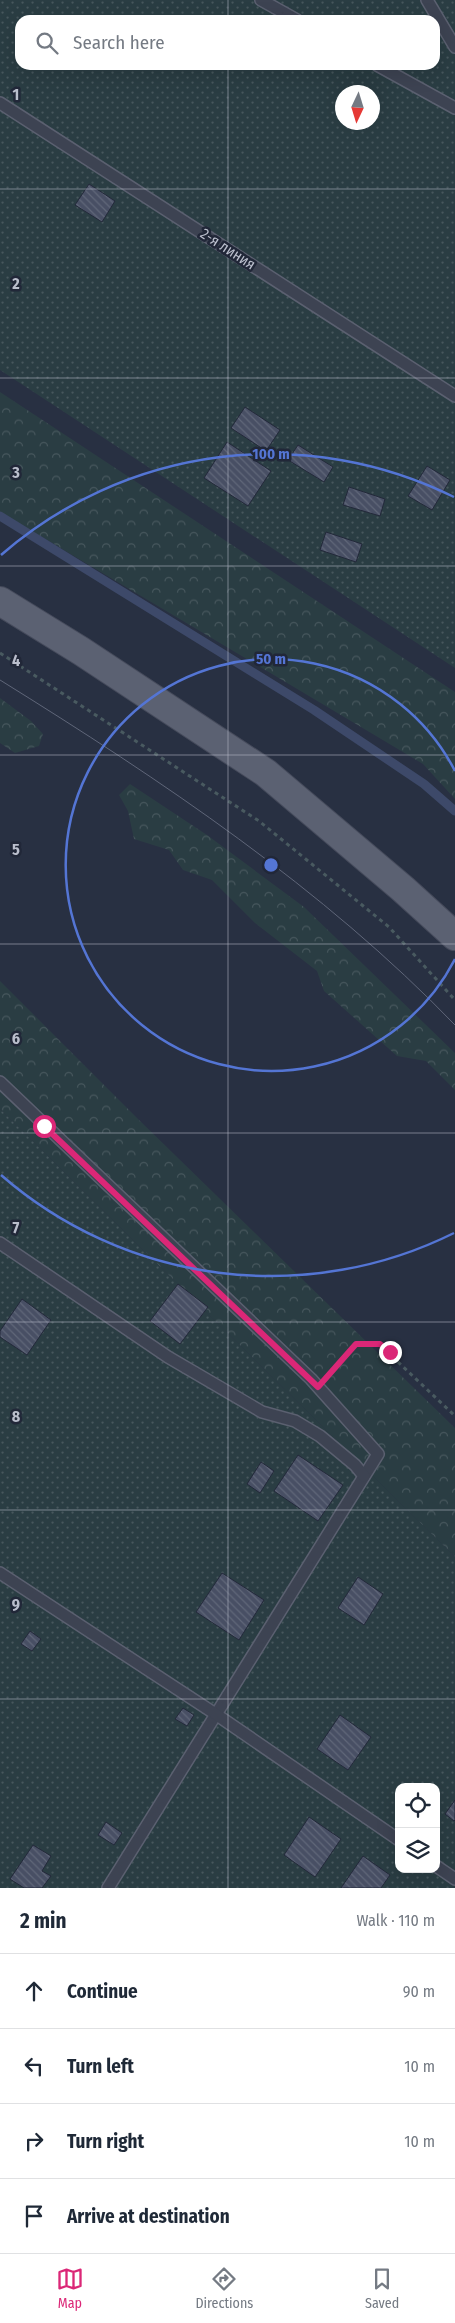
<!DOCTYPE html>
<meta charset="utf-8">
<style>
body{margin:0;font-family:"Fira Sans Condensed",sans-serif;background:#f6f6f7;color:#1f2937}
.controls{position:absolute;right:15px;bottom:15px;display:grid;overflow:hidden;border-radius:10px;box-shadow:0 5px 20px #0002}
.controls button{width:45px;height:45px;display:grid;place-items:center;padding:0;border:0;border-bottom:1px solid #e0e1e3;background:#fff;color:#1f2937;font:25px sans-serif}
.compass{position:absolute;left:335px;top:85px;width:45px;height:45px;border-radius:50%;background:#fff;box-shadow:0 5px 20px #0002;rotate:184deg}
.stop{position:absolute;width:15px;height:15px;margin:-11px;border:4px solid #db2777;border-radius:50%;background:#fff}
.stop.end{background:#db2777;border-color:#fff;box-shadow:0 1px 5px #0008}
.list{margin:0;padding:0;list-style:none}
h2{display:flex;justify-content:space-between;align-items:center;height:65px;margin:0;padding:0 20px;font-size:21px}
h2 small{font-size:16px;font-weight:400;color:#747a83}
.list li{display:grid;grid-template-columns:32px 1fr auto;gap:15px;align-items:center;box-sizing:border-box;height:75px;padding:0 20px;border-top:1px solid #e0e1e3}
.list b{display:block;font-size:19px;white-space:nowrap}
.list em{font-size:16px;font-style:normal;color:#747a83}
.icon{flex:none;width:28px;height:28px;fill:none;stroke:currentColor;stroke-width:2;stroke-linecap:round;stroke-linejoin:round}
.map{position:relative;flex:none;width:455px;height:1888px;overflow:hidden}
.search{position:absolute;background:#fff;box-shadow:0 5px 20px #0002;left:15px;right:15px;top:15px;height:55px;display:flex;align-items:center;gap:12px;box-sizing:border-box;padding:0 18px;border-radius:15px;color:#747a83;font-size:19px}
.sheet{height:365px;background:#fff}
nav{display:flex;justify-content:space-around;align-items:center;box-sizing:border-box;height:70px;border-top:1px solid #e0e1e3;background:#fff;font-size:14px;color:#747a83}
nav a{display:grid;justify-items:center;gap:2px}
nav .on{color:#db2777}
.map>svg:first-child{display:block}
.forest{fill:url(#forest-crowns)}
.garden{fill:url(#garden-dots);fill-rule:evenodd}
.lines{fill:none;stroke-linecap:round;stroke-linejoin:round}
.stream{stroke:#3d4969;stroke-width:9}
.building{fill:url(#building-back-hatch);stroke:#23293a}
.lane-casing{stroke:#5b6070;stroke-width:14}
.primary-casing{stroke:#464b5c;stroke-width:30}
.path{stroke:#495a60;stroke-width:3;stroke-dasharray:4 4;stroke-linecap:butt}
.lane{stroke:#3d4352;stroke-width:11}
.primary{stroke:#5b6172;stroke-width:28}
.tram{stroke:#5f6679;stroke-width:1}
.route{stroke:#db2777;stroke-width:6}
.grid{fill:none;stroke:#babecc;stroke-width:1;stroke-opacity:0.55}
.ring{fill:none;stroke:#5475d4;stroke-width:2.5}
.labels{text-anchor:middle;stroke-width:5;stroke-linejoin:round;paint-order:stroke}
.street-label{font-size:15px;fill:#babecc;stroke:#212738}
.grid-label{font-size:16px;text-anchor:middle;font-weight:bold;fill:#babecc;stroke:#212738;stroke-width:5;stroke-linejoin:round;paint-order:stroke}
.centre{fill:#5475d4;stroke:#212738;stroke-width:2.5}
.ring-label{font-size:15px;text-anchor:middle;font-weight:bold;fill:#5475d4;stroke:#212738;stroke-width:5;stroke-linejoin:round;paint-order:stroke}
</style>
<div class="map">
<svg width="455" height="1888" viewBox="0 0 455 1888">
<defs>
<pattern id="forest-crowns" width="20" height="18" patternUnits="userSpaceOnUse" patternTransform="scale(1.25)"><rect width="20" height="18" fill="#2a3d43"/><path d="M2 6a3 3 0 1 1 6 0M12 15a3 3 0 1 1 6 0" fill="none" stroke="#47575d"/></pattern>
<pattern id="garden-dots" width="8" height="8" patternUnits="userSpaceOnUse" patternTransform="scale(1.25)"><rect width="8" height="8" fill="#2a3d43"/><path d="M2 2h.1M6 6h.1" fill="none" stroke="#47575d" stroke-width="1.8" stroke-linecap="round"/></pattern>
<pattern id="building-back-hatch" width="6" height="6" patternUnits="userSpaceOnUse" patternTransform="scale(1.25)"><rect width="6" height="6" fill="#484f64"/><path d="M-1 5l2 2M0 0l6 6M5-1l2 2" fill="none" stroke="#606779"/></pattern>
</defs>
<rect width="100%" height="100%" fill="#283042"/>
<!-- forest -->
<g class="forest">
<path d="M0,392L455,692V799L423,764L0,512Z"/>
<path d="M0,698L31,721L43,734L39,746L15,753L0,743Z"/>
<path d="M130,784L207,835L304,907L455,1053V1090L426,1061L397,1056L324,991L317,971L255,923L212,880L183,870L169,850L134,839L128,811L119,795Z"/>
<path d="M0,981L136,1117L455,1428V1557L0,1109Z"/>
</g>
<!-- garden -->
<g class="garden">
<path d="M0,0H455V668L0,370ZM20,20H435V65H20ZM342,92H372V122H342Z"/>
<path d="M0,1109L455,1557V1888H0ZM399,1787H436V1869H399Z"/>
</g>
<g class="lines">
<!-- stream -->
<path class="stream" d="M0,516L314,710L424,784L455,811"/>
</g>
<!-- building -->
<g class="building">
<path d="M89,184L115,201L102,222L75,205Z"/>
<path d="M245,407L280,430L266,451L231,428Z"/>
<path d="M227,442L271,471L248,506L204,478Z"/>
<path d="M298,445L333,467L324,482L288,460Z"/>
<path d="M427,466L450,480L432,510L408,496Z"/>
<path d="M349,487L385,499L380,516L343,505Z"/>
<path d="M326,532L362,544L356,562L320,550Z"/>
<path d="M178,1284L208,1307L180,1344L150,1321Z"/>
<path d="M22,1299L51,1320L27,1355L0,1337V1331Z"/>
<path d="M298,1455L343,1485L318,1521L274,1491Z"/>
<path d="M261,1462L274,1471L260,1493L247,1484Z"/>
<path d="M222,1573L264,1600L239,1640L196,1612Z"/>
<path d="M358,1577L383,1594L364,1625L338,1608Z"/>
<path d="M30,1631L41,1639L32,1651L21,1644Z"/>
<path d="M183,1708L194,1715L187,1726L175,1719Z"/>
<path d="M340,1715L371,1737L348,1770L317,1749Z"/>
<path d="M455,1800V1820L454,1821L445,1814Z"/>
<path d="M309,1817L341,1839L315,1877L284,1855Z"/>
<path d="M106,1822L122,1833L114,1845L98,1835Z"/>
<path d="M33,1845L51,1856L42,1871L51,1876L42,1888H24L10,1879Z"/>
<path d="M363,1856L390,1875L381,1888H341Z"/>
</g>
<g class="lines">
<defs>
<g id="lane">
<path d="M261,0L297,20"/>
<path d="M427,0L455,47"/>
<path d="M377,65L455,108"/>
<path d="M0,103L455,396"/>
<path d="M0,1082L311,1379L378,1454L108,1888"/>
<path d="M0,1243L168,1357L262,1412L295,1421L320,1436L355,1465L364,1476"/>
<path d="M0,1573L217,1715L399,1840"/>
<path d="M436,1866L455,1879"/>
</g>
<path id="primary" d="M0,601L81,651L266,773L403,889L455,936"/>
</defs>
<!-- lane casing -->
<use href="#lane" class="lane-casing"/>
<!-- primary casing -->
<use href="#primary" class="primary-casing"/>
<!-- path -->
<g class="path">
<path d="M0,653L259,821L389,927L455,1000"/>
<path d="M330,1373L356,1344H379L455,1416"/>
</g>
<!-- lane -->
<use href="#lane" class="lane"/>
<!-- primary -->
<use href="#primary" class="primary"/>
<!-- tram -->
<path class="tram" d="M0,680C161,780 323,888 455,1025"/>
</g>
<g class="lines">
<!-- route -->
<path class="route" d="M44,1126L318,1387L356,1344H380L390,1352"/>
</g>
<!-- grid -->
<path class="grid" d="M228,0V20M228,65V1888M0,189H455M0,378H455M0,566H455M0,755H455M0,944H455M0,1133H455M0,1322H455M0,1510H455M0,1699H455"/>
<!-- distance rings -->
<g class="ring">
<path d="M455 959A206 206 0 1 1 455 771"/>
<path d="M454 1233A411 411 0 0 1 1 1175M1 555A411 411 0 0 1 454 497"/>
</g>
<g class="labels">
<!-- street labels -->
<g class="street-label">
<text transform="translate(228 249) rotate(33)" y="5">2-я линия</text>
</g>
</g>
<g class="grid-label">
<text x="16" y="100">1</text>
<text x="16" y="289">2</text>
<text x="16" y="478">3</text>
<text x="16" y="666">4</text>
<text x="16" y="855">5</text>
<text x="16" y="1044">6</text>
<text x="16" y="1233">7</text>
<text x="16" y="1422">8</text>
<text x="16" y="1610">9</text>
</g>
<circle cx="271" cy="865" r="8" class="centre"/>
<g class="ring-label">
<text x="271" y="459">100 m</text>
<text x="271" y="664">50 m</text>
</g>
</svg>
<div class="controls">
<button><svg class="icon" aria-label="locate" viewBox="0 0 24 24"><circle cx="12" cy="12" r="6"/><path d="M12 2v4M12 18v4M2 12h4M18 12h4"/></svg></button>
<button><svg class="icon" aria-label="layers" viewBox="0 0 24 24"><path d="M12 4l9 5-9 5-9-5zM3 14l9 5 9-5"/></svg></button>
</div>
<svg class="compass" viewBox="-18 -18 36 36"><path d="M0-13l5 13h-10z" fill="#e53935"/><path d="M0 13l5-13h-10z" fill="#747a83"/></svg>
<div class="stop" style="left:44px;top:1126px"></div>
<div class="stop end" style="left:390px;top:1352px"></div>
<div class="search"><svg class="icon" aria-label="search" viewBox="0 0 24 24"><circle cx="10" cy="10" r="6"/><path d="M15 15l6 6"/></svg>Search here</div>
</div>
<section class="sheet">
<h2>2 min<small>Walk · 110 m</small></h2>
<ul class="list">
<li><svg class="icon" aria-label="ahead" viewBox="0 0 24 24"><path d="M12 20V5M6 11l6-6 6 6"/></svg><div><b>Continue</b></div><em>90 m</em></li>
<li><svg class="icon" aria-label="left" viewBox="0 0 24 24"><path d="M17 20v-9H6M10 6l-5 5 5 5"/></svg><div><b>Turn left</b></div><em>10 m</em></li>
<li><svg class="icon" aria-label="right" viewBox="0 0 24 24"><path d="M7 20v-9h11M14 6l5 5-5 5"/></svg><div><b>Turn right</b></div><em>10 m</em></li>
<li><svg class="icon" aria-label="arrive" viewBox="0 0 24 24"><path d="M6 21V4h12l-3 4 3 4H6"/></svg><div><b>Arrive at destination</b></div></li>
</ul>
</section>
<nav>
<a class="on"><svg class="icon" aria-label="map" viewBox="0 0 24 24"><path d="M3 6l6-2 6 2 6-2v14l-6 2-6-2-6 2zM9 4v14M15 6v14"/></svg>Map</a>
<a><svg class="icon" aria-label="directions" viewBox="0 0 24 24"><path d="M12 3l9 9-9 9-9-9zM9 14v-3h6M13 9l2 2-2 2"/></svg>Directions</a>
<a><svg class="icon" aria-label="saved" viewBox="0 0 24 24"><path d="M7 4h10v16l-5-4-5 4z"/></svg>Saved</a>
</nav>
